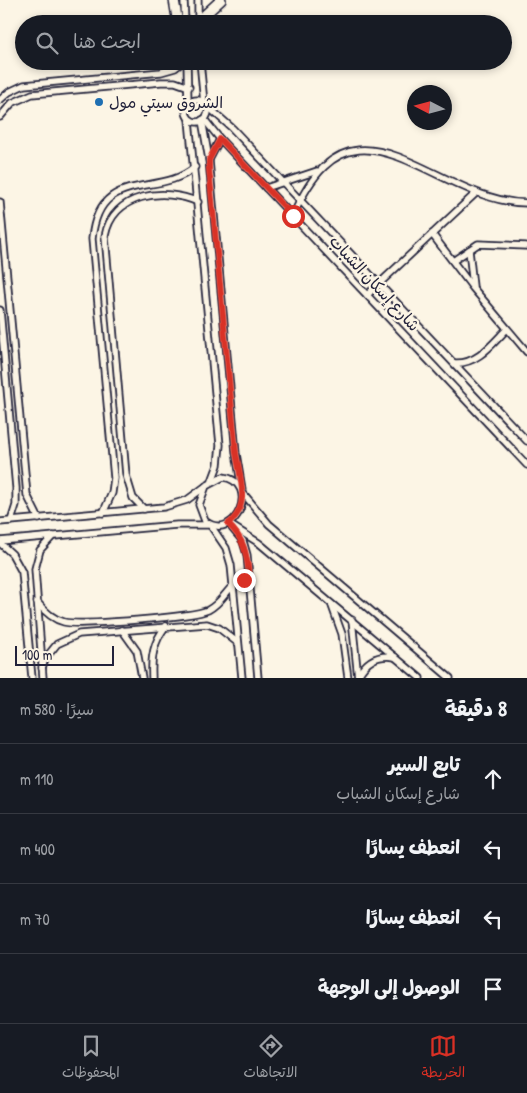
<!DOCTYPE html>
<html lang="ar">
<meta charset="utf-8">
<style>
body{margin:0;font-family:"Patrick Hand","Playpen Sans Arabic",sans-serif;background:#20242c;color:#f1f3f6;direction:rtl}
.compass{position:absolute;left:407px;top:85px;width:45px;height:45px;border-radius:50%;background:#171b24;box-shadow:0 2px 8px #0003;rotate:276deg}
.scale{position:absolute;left:15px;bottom:12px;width:99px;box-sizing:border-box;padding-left:5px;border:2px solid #22223b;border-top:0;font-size:14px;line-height:18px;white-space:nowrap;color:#22223b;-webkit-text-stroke:4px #fcf5e5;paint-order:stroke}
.stop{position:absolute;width:15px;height:15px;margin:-11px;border:4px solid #d93025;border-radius:50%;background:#fff}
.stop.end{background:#d93025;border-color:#fff;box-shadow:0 1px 5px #0008}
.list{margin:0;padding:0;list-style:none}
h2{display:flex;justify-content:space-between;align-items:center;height:65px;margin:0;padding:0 20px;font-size:21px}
h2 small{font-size:16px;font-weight:400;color:#9ea1a6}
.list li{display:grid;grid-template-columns:32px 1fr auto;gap:15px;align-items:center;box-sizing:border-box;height:70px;padding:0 20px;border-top:1px solid #363941}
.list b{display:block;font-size:19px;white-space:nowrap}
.list p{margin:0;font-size:16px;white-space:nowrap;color:#9ea1a6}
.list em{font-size:16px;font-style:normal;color:#9ea1a6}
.icon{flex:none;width:28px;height:28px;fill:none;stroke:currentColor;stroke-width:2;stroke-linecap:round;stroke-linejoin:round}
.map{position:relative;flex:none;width:527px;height:678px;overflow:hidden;direction:ltr}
.search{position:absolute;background:#171b24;box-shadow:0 2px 8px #0003;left:15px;right:15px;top:15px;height:55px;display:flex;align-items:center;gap:12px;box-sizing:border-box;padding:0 18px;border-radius:28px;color:#9ea1a6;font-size:19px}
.sheet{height:345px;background:#171b24}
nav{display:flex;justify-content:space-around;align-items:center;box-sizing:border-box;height:70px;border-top:1px solid #363941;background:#171b24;font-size:14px;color:#9ea1a6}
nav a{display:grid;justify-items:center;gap:2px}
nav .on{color:#d93025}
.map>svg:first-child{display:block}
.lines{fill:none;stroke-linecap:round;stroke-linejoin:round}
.street-casing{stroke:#22223b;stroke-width:9}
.secondary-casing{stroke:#22223b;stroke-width:12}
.street{stroke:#fcf5e5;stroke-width:5.5}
.secondary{stroke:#fcf5e5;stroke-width:9}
.route{stroke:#d93025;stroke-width:6}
.poi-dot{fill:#1f6fb2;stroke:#fcf5e5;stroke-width:2}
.labels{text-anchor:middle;stroke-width:4.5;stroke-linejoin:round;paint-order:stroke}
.poi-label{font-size:16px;fill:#22223b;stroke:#fcf5e5;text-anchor:start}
.street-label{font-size:16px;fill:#22223b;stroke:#fcf5e5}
</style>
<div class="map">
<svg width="527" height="678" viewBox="0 0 527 678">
<rect width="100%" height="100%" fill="#fcf5e5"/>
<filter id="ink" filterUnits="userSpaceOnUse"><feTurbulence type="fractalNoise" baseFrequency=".02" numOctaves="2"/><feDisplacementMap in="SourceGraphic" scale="10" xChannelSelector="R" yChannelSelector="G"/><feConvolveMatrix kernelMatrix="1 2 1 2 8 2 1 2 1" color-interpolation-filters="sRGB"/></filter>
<g filter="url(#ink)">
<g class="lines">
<defs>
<g id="street">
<path d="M184,0L185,24"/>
<path d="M198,22V0"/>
<path d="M187,61L188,104"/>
<path d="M200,61L204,103"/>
<path d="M0,100L9,92L24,85L161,72L175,68L184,61"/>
<circle cx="197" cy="111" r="11"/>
<path d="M206,105L232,128L527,441"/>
<path d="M0,117L12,103L32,94L161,82H175L189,87"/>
<path d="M204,119L220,139L527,465"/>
<path d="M189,120L220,445L218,465L212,481"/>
<path d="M202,120L209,160L236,453L242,489"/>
<path d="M209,160L220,139"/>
<path d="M266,188L317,171"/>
<path d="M0,202L27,495L39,519"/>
<path d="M293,216C353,75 434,203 527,203"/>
<path d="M432,234L473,288L527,352"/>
<path d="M469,250L473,286"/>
<path d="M453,261L478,244L526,246"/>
<path d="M367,295L475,194"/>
<path d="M0,310L16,488V505L11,521"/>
<path d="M454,363C477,365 493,343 507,329"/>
<path d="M223,477C261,482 236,544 205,521L199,505L206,486Z"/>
<path d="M242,492L269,524L450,678"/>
<path d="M144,509L133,498L126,475L105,236C113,193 164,187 198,202"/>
<path d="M103,513L112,493L114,478L92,239C99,166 159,199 195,167"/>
<path d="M0,522L164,507L187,500L206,486"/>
<path d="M229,524L259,543L420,678"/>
<path d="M211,526L226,548L231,565L242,678"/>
<path d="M232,528L243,541L247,555L258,678"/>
<path d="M0,541L177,525H210"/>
<path d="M0,543L12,554L22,572L32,678"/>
<path d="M37,602C44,611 52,619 64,622C80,626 193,617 208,610C222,603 226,590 238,581L244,580L249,583"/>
<path d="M332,606L342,634L348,678"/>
<path d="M352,620L358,678"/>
<path d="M122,630L137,651L142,678"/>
<path d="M42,668L45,659L57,644L79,634L207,624L219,628L238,643"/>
<path d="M358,676C366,661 377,654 395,657"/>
<path d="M43,678L35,569L40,550L53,536"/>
<path d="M152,678C151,658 153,642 166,626"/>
</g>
<g id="secondary">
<path d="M174,0L178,24"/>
<path d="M198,21L221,0"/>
</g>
</defs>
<!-- street casing -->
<use href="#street" class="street-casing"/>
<!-- secondary casing -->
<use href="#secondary" class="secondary-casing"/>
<!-- street -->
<use href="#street" class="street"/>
<!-- secondary -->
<use href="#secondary" class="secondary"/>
</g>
</g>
<g class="lines" filter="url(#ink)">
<!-- route -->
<path class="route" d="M244,580L250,583C247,559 247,541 228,524C251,507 240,477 236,453L209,168V160L220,139L293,216"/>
</g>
<!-- markers -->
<circle class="poi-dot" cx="99" cy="102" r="5"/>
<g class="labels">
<!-- poi labels -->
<g class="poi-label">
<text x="109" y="108">الشروق سيتي مول</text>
</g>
<!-- street labels -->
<g class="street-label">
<text transform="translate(375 283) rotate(47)" y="6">شارع إسكان الشباب</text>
</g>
</g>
</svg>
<svg class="compass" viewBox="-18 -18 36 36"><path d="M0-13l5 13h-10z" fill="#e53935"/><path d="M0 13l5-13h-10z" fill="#9ea1a6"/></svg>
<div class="scale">100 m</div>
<div class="stop" style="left:293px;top:216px"></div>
<div class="stop end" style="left:244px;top:580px"></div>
<div class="search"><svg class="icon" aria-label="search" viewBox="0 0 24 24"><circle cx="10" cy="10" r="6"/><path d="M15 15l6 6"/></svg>ابحث هنا</div>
</div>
<section class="sheet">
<h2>8 دقيقة<small>سيرًا · 580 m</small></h2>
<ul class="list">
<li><svg class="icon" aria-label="ahead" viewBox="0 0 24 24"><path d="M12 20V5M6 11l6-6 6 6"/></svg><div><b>تابع السير</b><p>شارع إسكان الشباب</p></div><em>110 m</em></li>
<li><svg class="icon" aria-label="left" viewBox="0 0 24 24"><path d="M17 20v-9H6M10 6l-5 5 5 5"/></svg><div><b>انعطف يسارًا</b></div><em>400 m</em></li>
<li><svg class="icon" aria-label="left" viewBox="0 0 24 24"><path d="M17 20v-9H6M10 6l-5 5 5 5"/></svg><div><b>انعطف يسارًا</b></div><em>70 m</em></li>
<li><svg class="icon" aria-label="arrive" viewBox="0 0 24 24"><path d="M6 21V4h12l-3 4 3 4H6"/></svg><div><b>الوصول إلى الوجهة</b></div></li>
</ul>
</section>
<nav>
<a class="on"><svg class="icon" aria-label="map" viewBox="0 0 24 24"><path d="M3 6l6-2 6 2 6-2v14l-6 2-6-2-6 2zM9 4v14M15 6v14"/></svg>الخريطة</a>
<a><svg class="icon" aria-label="directions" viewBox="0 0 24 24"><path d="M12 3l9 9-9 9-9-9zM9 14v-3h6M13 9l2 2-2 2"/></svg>الاتجاهات</a>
<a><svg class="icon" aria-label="saved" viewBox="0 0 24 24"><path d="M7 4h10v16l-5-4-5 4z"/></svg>المحفوظات</a>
</nav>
